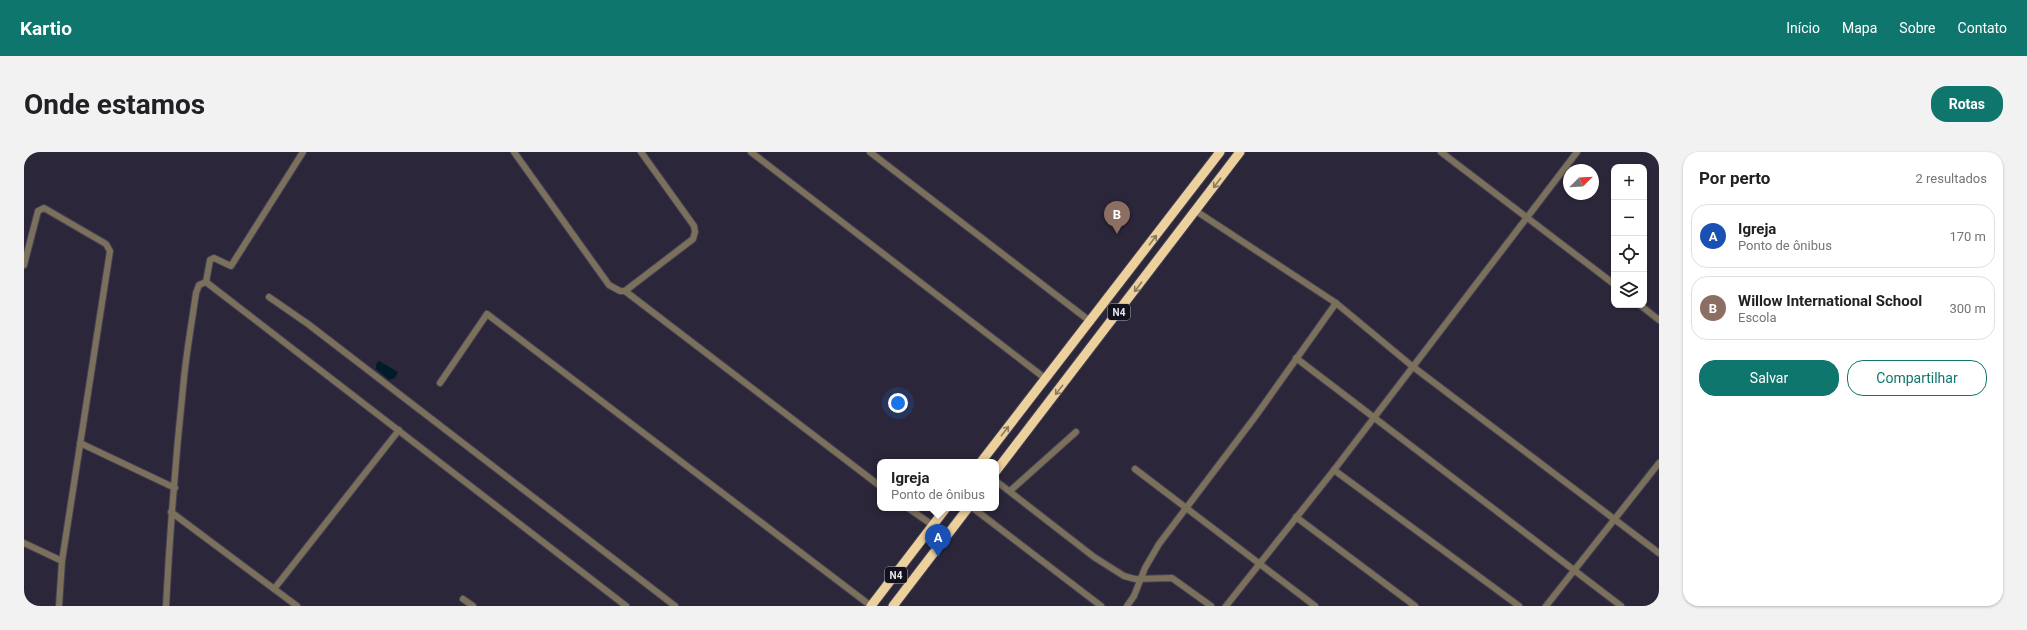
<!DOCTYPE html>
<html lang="pt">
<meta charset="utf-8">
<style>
body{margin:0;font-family:Roboto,sans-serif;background:#f2f2f2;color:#202124}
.controls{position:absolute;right:12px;top:12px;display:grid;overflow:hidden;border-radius:8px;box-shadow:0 1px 3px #0004}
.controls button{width:36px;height:36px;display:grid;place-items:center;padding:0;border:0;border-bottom:1px solid #e0e0e0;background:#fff;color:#202124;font:20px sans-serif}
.compass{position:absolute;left:1539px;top:12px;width:36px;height:36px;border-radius:50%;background:#fff;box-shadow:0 1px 3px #0004;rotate:66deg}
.you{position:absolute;left:874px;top:251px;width:14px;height:14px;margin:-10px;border:3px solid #fff;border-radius:50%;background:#1a73e8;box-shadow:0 0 0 6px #1a73e833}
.badge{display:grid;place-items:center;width:26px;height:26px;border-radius:50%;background:#0f766e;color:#fff;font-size:13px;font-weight:700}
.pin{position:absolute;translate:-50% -33px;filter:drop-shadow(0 1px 2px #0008)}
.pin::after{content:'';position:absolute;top:21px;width:14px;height:12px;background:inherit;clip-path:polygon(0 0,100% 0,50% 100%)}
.popup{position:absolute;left:853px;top:307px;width:122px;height:52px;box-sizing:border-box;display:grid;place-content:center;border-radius:8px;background:#fff;filter:drop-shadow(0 1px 3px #0005);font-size:13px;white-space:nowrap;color:#757577}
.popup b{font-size:15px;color:#202124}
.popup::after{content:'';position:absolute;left:50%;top:100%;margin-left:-8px;border:8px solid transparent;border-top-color:#fff}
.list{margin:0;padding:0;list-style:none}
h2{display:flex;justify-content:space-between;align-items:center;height:52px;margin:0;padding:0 16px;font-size:17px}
h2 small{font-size:13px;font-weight:400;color:#757577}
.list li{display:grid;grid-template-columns:26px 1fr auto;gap:12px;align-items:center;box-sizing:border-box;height:64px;margin:0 8px 8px;padding:0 8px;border:1px solid #e0e0e0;border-radius:16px}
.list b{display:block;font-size:15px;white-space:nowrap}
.list p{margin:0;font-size:13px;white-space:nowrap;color:#757577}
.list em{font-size:13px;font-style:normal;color:#757577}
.actions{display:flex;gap:8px;padding:12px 16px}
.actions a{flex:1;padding:9px 0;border:1px solid #0f766e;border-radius:16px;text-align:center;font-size:14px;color:#0f766e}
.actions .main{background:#0f766e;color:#fff}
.icon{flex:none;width:22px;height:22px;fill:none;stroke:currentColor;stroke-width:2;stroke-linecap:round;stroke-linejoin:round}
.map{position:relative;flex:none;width:1635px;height:454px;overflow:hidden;border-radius:16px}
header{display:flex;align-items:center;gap:24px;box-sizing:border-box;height:56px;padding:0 20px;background:#0f766e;color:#fff}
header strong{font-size:19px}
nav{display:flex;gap:22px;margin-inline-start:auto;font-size:14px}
.intro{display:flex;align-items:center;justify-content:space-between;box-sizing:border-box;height:96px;padding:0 24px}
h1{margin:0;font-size:28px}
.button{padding:10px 18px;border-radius:16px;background:#0f766e;color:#fff;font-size:14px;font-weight:700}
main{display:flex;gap:24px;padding:0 24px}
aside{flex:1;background:#fff;border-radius:16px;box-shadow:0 1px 3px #0004}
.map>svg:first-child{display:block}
.water{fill:#001b29}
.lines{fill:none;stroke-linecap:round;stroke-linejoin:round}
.minor-casing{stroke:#454154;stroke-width:8}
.highway-casing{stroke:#454154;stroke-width:11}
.minor{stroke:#7b705b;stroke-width:6}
.highway{stroke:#edd19d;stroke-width:9}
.oneway{stroke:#8b7b62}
.labels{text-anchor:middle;stroke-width:3.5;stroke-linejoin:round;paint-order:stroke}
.shield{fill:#13111a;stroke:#a7a5b0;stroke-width:1}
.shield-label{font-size:10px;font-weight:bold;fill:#e6e4f1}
</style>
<header>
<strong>Kartio</strong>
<nav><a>Início</a><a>Mapa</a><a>Sobre</a><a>Contato</a></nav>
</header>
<div class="intro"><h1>Onde estamos</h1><a class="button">Rotas</a></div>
<main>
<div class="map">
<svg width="1635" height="454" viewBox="0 0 1635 454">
<rect width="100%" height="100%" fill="#2b263a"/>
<!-- water -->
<path class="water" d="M355,209L374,220L371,226L365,228L352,217V212Z"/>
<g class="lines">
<defs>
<g id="minor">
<path d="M490,0L585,133L596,139H601L856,334"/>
<path d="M727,0L1022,227"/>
<path d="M846,0L1067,170"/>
<path d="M1417,0L1590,132"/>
<path d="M1172,59L1312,151L1388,214L1635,401"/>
<path d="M0,113L14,59L20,56L82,92L86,99L38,409L35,454"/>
<path d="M182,130L602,454"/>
<path d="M601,139L669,87L671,80L670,74L617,0"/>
<path d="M245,145L284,172L651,454"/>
<path d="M1616,153L1635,168"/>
<path d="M1272,206L1597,454"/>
<path d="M416,231L463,162L847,454"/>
<path d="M56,291L151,336"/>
<path d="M1111,317L1291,454"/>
<path d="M1310,318L1495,454"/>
<path d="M972,329L1070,405L1100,424L1111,427L1148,426L1187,454"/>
<path d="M986,339L1052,280"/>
<path d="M884,356L923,383"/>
<path d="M949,356L1077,454"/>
<path d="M147,360L273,454"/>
<path d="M1272,365L1391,454"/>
<path d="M0,391L38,409"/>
<path d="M250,437L375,278"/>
<path d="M439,447L449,454"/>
<path d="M142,454C146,378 152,301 160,226C163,197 168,169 172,141L175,133L182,130L186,108L190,106L207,114L279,0"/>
<path d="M1103,454L1110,444L1121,416L1135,392L1231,265L1312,151"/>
<path d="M1202,454L1310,318L1553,0"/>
<path d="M1522,454L1635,311"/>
</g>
<g id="highway">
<path d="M957,310L1196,0"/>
<path d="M972,319L1216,0"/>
<path d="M847,454L922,356"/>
<path d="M869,454L944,356"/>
</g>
</defs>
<!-- minor casing -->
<use href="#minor" class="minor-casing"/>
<!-- highway casing -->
<use href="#highway" class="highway-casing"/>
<!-- minor -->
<use href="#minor" class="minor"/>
<!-- highway -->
<use href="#highway" class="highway"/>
</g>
<!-- one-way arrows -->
<defs><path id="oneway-shaft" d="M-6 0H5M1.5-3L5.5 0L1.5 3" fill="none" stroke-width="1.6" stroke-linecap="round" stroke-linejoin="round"/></defs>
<g class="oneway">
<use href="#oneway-shaft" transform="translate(1193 31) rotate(127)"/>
<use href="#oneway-shaft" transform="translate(1129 88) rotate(-53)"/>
<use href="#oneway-shaft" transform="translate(1114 135) rotate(127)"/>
<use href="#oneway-shaft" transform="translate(1035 238) rotate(128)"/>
<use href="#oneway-shaft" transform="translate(981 279) rotate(-52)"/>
</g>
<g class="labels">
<!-- shield labels -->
<g class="shield">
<rect x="1084" y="152" width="22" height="16" rx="3"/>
<rect x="861" y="415" width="22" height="16" rx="3"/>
</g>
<g class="shield-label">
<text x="1095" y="164">N4</text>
<text x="872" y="427">N4</text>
</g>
</g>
</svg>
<div class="controls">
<button>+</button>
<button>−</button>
<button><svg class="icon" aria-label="locate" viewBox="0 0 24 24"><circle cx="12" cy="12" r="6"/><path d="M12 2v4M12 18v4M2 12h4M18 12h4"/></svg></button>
<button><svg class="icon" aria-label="layers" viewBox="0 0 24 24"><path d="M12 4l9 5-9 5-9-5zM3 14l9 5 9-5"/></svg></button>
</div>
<svg class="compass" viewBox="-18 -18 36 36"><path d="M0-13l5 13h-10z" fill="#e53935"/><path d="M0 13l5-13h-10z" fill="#757577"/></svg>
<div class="you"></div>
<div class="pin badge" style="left:914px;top:405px;background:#1a4fb4">A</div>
<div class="popup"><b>Igreja</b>Ponto de ônibus</div>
<div class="pin badge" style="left:1093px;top:82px;background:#8d6e63">B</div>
</div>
<aside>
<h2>Por perto<small>2 resultados</small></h2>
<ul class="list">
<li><span class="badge" style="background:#1a4fb4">A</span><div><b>Igreja</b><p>Ponto de ônibus</p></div><em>170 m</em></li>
<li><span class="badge" style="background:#8d6e63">B</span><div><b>Willow International School</b><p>Escola</p></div><em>300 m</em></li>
</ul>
<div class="actions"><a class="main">Salvar</a><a>Compartilhar</a></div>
</aside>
</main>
